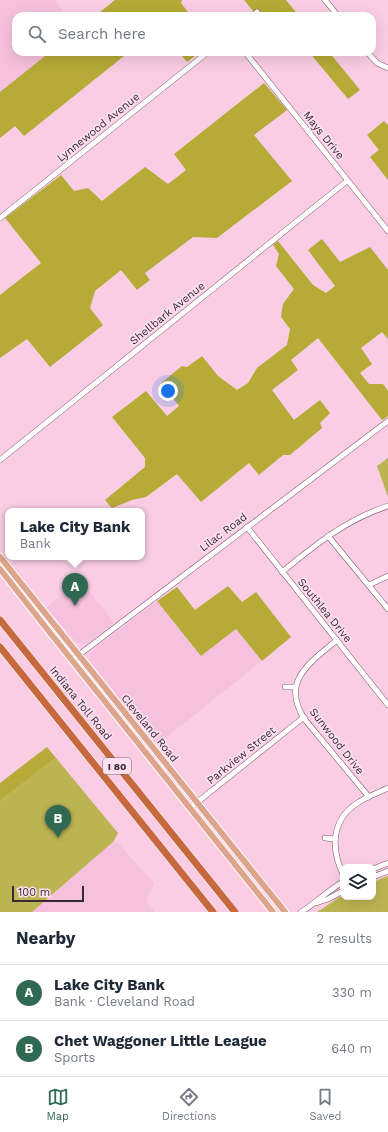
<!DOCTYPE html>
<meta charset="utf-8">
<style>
body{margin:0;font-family:"Work Sans",sans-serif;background:#f2f2f3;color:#1f2937}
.controls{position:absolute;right:12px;bottom:12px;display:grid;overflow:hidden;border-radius:8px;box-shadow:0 4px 16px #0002}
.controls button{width:36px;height:36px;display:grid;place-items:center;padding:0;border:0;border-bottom:1px solid #e0e1e3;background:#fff;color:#1f2937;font:20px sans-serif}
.scale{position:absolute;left:12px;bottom:10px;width:72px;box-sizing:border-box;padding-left:4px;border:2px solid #3a2932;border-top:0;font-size:11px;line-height:14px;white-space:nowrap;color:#3a2932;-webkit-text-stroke:3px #fce0ef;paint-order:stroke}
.you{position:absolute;left:168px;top:391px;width:14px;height:14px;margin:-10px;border:3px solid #fff;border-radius:50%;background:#1a73e8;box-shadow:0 0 0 6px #1a73e833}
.badge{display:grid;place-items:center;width:26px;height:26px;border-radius:50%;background:#306952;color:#fff;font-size:13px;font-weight:700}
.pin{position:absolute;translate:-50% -33px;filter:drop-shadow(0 1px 2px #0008)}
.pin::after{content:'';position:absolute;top:21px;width:14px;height:12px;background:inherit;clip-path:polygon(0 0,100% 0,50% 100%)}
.popup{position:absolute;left:5px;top:508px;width:140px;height:52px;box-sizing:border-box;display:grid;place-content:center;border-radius:8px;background:#fff;filter:drop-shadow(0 1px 3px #0005);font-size:13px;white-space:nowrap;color:#747a83}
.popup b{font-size:15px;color:#1f2937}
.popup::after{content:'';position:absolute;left:50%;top:100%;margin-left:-8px;border:8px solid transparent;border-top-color:#fff}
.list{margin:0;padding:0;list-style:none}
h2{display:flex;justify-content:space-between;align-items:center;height:52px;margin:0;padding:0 16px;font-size:17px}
h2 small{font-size:13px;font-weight:400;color:#747a83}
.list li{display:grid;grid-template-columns:26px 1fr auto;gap:12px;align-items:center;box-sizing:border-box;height:56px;padding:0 16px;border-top:1px solid #e0e1e3}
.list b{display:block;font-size:15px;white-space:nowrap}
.list p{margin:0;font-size:13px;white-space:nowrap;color:#747a83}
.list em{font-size:13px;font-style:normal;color:#747a83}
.icon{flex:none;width:22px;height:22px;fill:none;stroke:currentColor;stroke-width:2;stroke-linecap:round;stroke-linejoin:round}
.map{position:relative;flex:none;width:388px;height:912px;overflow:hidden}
.search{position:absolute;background:#fff;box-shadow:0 4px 16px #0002;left:12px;right:12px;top:12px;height:44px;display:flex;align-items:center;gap:10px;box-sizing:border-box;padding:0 14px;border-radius:12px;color:#747a83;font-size:15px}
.sheet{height:164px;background:#fff}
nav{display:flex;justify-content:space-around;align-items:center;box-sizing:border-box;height:56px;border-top:1px solid #e0e1e3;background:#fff;font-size:11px;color:#747a83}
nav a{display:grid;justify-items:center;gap:2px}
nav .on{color:#306952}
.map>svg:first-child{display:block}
.built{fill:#f6c1de}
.green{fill:#bcb452}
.forest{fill:#b5ab36}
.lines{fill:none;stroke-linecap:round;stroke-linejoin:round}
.minor-casing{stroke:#7c556b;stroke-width:6}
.major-casing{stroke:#fff;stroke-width:8}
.highway-casing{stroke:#fff;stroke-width:8}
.minor{stroke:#fff;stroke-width:5}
.major{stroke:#dda58b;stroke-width:6}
.highway{stroke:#c6693e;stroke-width:7}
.labels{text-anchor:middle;stroke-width:3.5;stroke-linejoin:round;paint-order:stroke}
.shield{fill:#fce0ef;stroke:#74606b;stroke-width:1}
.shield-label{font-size:10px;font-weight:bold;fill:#3a2932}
.street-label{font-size:11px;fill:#3a2932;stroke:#fce0ef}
</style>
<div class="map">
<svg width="388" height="912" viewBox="0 0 388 912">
<rect width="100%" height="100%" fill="#facde5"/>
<!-- built -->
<g class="built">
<path d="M0,0H55L66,16H16V52H50L0,92Z"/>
<path d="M77,581H81L114,623L85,644H80L75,641L47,607Z"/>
<path d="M157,601L201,656L236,629L262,661L157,745L90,661V654L94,649Z"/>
<path d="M113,842L118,843L154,883L146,902L155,912H32Z"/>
</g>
<!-- green -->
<g class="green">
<path d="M388,458V497L377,466Z"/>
<path d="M56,758L118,833L113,842L32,912H0V801Z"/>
<path d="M388,876V912H317L343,895V897H373V882Z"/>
</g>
<!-- forest -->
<g class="forest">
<path d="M115,0H182L181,3L191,16H95Z"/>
<path d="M244,0H286L299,16H257Z"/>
<path d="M50,52H129L24,136L15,126L0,138V92Z"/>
<path d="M179,52H200L187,62Z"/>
<path d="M309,52H329L360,90L348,99Z"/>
<path d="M264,83L287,110L254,135L292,181L217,238L193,237L145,273L150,280L137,290L121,270L95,291L90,308L103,325L50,367L27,339L0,358V295L41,263L5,218L61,175L74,191L88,188L102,201L145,167L168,184L186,170L174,154Z"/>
<path d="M384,121L388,125V180L370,157L379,150L367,135Z"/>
<path d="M322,239L340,262L370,247L388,270V339L382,332L361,348L372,364L360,373L369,384H383L388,391V416L382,420L318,338L291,360L298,370L272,390L294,420L320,400L330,413L320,423L322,428L290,455H283L259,475L249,463L201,502L177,474L146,497L132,500L112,508L105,500L145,467V458L112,417L146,391L167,416L179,406L161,383L182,366L187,367L202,356L218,376L237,390L248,383L257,368L287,345L290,329L281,317L283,304L294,289L276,266L279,254L273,245L278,241L313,285L326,293L335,286L308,250Z"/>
<path d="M228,586L242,602L256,592L291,637L262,661L236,629L201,656L157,601L177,587L195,610Z"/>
<path d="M47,747L56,758L0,801V783Z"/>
</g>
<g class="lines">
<defs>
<g id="minor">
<path d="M325,0L338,16"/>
<path d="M253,16L257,12"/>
<path d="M245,52L388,231"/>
<path d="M367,52L377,63L388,68"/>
<path d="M0,218L208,52"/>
<path d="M0,460L347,181"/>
<path d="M247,527L388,705"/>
<path d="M328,536L388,609"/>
<path d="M282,572C315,545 347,519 388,506"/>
<path d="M369,585L388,576"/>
<path d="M337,640C309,663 279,683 306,721L369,797"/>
<path d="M72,660L388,421"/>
<path d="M285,687H295"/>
<path d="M190,808L304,717"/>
<path d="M325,838L335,839"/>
<path d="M373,869L388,863"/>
<path d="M343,874C330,847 332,818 359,802C368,796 378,793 388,788"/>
<path d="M373,877L388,871"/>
<path d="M316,903L328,899L343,891"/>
<path d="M301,912C316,903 328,890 343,882"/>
</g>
<g id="major">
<path d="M0,557L285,912"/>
<path d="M0,569L47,629L273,912"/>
</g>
<g id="highway">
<path d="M0,620L235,912"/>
<path d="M0,647L213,912"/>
</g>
</defs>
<!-- minor casing -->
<use href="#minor" class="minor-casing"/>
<!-- major casing -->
<use href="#major" class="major-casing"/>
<!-- highway casing -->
<use href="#highway" class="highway-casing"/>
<!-- minor -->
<use href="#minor" class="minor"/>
<!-- major -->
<use href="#major" class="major"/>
<!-- highway -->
<use href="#highway" class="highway"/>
</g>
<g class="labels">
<!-- shield labels -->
<rect class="shield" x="103" y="758" width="28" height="16" rx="3"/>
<g class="shield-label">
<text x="117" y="770">I 80</text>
</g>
<!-- street labels -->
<g class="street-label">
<text transform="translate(98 127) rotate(-39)" y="4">Lynnewood Avenue</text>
<text transform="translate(324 135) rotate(51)" y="4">Mays Drive</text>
<text transform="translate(167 313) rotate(-39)" y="4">Shellbark Avenue</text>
<text transform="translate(223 532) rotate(-37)" y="4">Lilac Road</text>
<text transform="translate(325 610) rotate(51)" y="4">Southlea Drive</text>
<text transform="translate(81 703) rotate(51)" y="4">Indiana Toll Road</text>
<text transform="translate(150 728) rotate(51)" y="4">Cleveland Road</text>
<text transform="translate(337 741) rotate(52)" y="4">Sunwood Drive</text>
<text transform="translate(241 755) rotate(-39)" y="4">Parkview Street</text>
</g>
</g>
</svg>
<div class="controls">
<button><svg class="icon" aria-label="layers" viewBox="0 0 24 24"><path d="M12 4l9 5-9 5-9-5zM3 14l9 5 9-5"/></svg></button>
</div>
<div class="scale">100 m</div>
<div class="you"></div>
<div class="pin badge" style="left:75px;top:606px">A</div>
<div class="popup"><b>Lake City Bank</b>Bank</div>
<div class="pin badge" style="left:58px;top:838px">B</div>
<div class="search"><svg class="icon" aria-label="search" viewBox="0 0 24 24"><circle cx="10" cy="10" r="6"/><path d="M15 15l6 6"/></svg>Search here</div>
</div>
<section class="sheet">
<h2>Nearby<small>2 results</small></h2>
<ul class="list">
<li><span class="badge">A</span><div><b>Lake City Bank</b><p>Bank · Cleveland Road</p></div><em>330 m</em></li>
<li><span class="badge">B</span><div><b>Chet Waggoner Little League</b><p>Sports</p></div><em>640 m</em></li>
</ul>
</section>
<nav>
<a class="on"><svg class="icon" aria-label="map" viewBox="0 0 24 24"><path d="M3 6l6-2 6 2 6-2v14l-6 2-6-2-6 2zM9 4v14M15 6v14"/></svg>Map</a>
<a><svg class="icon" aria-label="directions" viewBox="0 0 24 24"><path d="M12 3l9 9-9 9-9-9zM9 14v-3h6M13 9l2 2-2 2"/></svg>Directions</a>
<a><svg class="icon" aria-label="saved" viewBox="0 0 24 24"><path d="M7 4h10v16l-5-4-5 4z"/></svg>Saved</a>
</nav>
